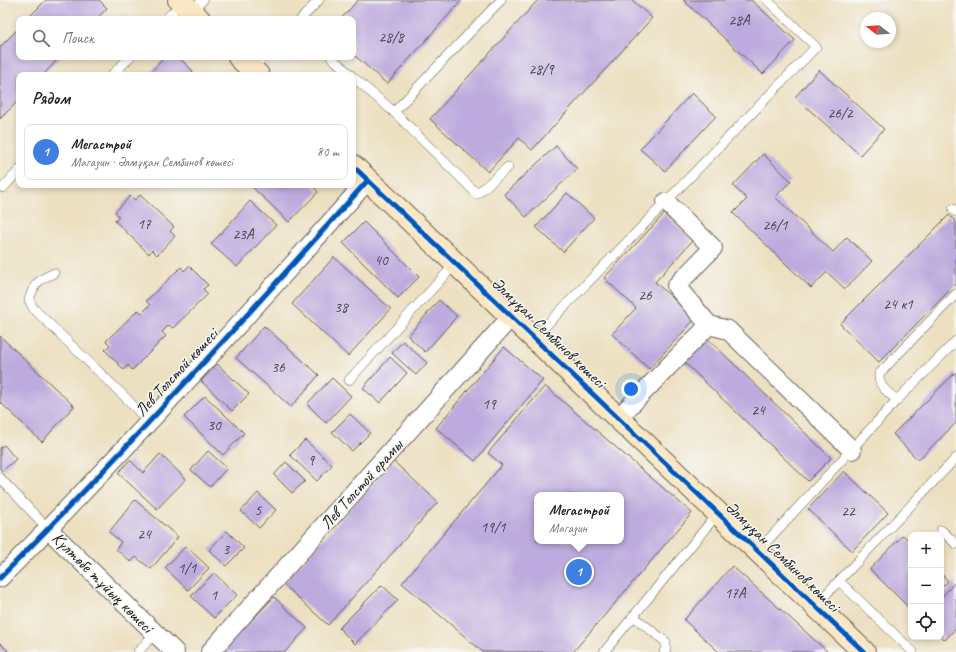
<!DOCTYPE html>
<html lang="ru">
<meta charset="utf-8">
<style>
body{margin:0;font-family:Caveat,sans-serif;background:#f2f2f2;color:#202124}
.controls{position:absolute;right:12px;bottom:12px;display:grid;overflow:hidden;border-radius:8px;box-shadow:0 2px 6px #0003}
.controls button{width:36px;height:36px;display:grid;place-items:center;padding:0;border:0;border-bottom:1px solid #e0e0e0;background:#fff;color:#202124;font:20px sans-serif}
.compass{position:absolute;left:860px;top:12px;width:36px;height:36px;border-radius:50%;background:#fff;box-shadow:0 2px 6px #0003;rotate:287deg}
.you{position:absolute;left:631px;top:389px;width:14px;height:14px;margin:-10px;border:3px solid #fff;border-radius:50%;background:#1a73e8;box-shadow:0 0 0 6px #1a73e833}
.badge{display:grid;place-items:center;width:26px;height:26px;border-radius:50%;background:#d1495b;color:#fff;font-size:13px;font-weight:700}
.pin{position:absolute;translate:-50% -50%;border:2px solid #fff;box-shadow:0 1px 4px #0006}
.popup{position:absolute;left:534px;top:492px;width:90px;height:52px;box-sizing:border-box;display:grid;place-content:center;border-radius:8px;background:#fff;filter:drop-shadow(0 1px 3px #0005);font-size:13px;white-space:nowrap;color:#757577}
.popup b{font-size:15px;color:#202124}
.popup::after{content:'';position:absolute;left:50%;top:100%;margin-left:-8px;border:8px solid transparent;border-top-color:#fff}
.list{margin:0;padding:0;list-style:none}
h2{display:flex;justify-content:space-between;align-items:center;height:52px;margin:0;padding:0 16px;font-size:17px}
h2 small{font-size:13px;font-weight:400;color:#757577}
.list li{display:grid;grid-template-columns:26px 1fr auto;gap:12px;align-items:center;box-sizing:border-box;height:56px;margin:0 8px 8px;padding:0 8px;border:1px solid #e0e0e0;border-radius:8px}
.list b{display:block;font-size:15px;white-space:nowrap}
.list p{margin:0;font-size:13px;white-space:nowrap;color:#757577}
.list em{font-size:13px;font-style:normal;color:#757577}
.icon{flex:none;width:22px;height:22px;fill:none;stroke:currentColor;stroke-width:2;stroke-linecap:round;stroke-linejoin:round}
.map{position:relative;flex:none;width:956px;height:652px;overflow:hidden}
.search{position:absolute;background:#fff;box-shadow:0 2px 6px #0003;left:16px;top:16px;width:340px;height:44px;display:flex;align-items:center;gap:10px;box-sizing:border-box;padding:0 14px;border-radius:8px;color:#757577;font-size:15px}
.panel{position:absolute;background:#fff;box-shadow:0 2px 6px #0003;left:16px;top:72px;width:340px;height:116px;border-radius:8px}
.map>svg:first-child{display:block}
.building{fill:#bdaade;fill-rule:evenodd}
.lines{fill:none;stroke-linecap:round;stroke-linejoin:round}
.lane-casing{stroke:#656156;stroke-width:10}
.street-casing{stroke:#656156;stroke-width:20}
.secondary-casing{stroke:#656156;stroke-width:24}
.lane{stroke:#fff;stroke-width:9}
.street{stroke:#fff;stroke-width:18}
.secondary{stroke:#fbe7c3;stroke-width:22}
.cycleway-casing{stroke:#f6f6f2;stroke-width:8}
.cycleway{stroke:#0057b8;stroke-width:5}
.labels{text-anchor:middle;stroke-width:3;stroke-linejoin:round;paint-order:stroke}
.number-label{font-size:15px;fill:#44404c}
.street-label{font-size:17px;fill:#1c1c1c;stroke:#f6f6f2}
</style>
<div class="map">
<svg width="956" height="652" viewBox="0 0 956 652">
<rect width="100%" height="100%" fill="#f6f6f2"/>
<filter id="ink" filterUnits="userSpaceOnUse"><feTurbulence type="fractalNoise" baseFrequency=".025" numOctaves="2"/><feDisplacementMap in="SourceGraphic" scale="8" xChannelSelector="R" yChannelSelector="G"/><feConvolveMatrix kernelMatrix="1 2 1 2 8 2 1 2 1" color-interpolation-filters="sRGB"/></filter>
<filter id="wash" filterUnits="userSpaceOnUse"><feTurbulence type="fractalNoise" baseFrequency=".012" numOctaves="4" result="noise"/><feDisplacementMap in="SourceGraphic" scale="16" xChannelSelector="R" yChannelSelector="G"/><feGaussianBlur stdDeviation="0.9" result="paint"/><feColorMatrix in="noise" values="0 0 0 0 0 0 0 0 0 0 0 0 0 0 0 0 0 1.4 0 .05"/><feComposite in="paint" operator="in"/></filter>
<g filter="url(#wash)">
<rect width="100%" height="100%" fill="#ede0c1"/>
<g id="blocks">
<!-- building -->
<g class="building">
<path d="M46,0H99L107,8L97,19H27Z"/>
<path d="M358,0H462L387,84L353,54V19H341Z"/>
<path d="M538,0H632L652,18L532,150L519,138L488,172L430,119Z"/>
<path d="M683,0H751L795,40L763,74Z"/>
<path d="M19,28V57H60L43,75H19V100L0,119V47Z"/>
<path d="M165,57H178L193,71L189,75H148Z"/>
<path d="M819,70L884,129L860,155L795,97Z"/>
<path d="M692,93L716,116L665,171L640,149Z"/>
<path d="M556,146L577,169L526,217L504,194Z"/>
<path d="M763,154L791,181L775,197L833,252L847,237L872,261L845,289L827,272L811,288L733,213L747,199L733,186Z"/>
<path d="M250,185H312L318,192L289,222Z"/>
<path d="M567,193L594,218L563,252L536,227Z"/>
<path d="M140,195L174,227L170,231L175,236L157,255L152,250L149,254L115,221L119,217L115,212L130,196L135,200Z"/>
<path d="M250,201L276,225L237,267L211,244Z"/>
<path d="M664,214L693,240L655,282L695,319L649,369L612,334L636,308L604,278Z"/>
<path d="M949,215L956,222V284L879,362L840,324Z"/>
<path d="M364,222L419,277L398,298L343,243Z"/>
<path d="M334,257L391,309L348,356L292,304Z"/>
<path d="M189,266L208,285L203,289L208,294L173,328L169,325L162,332L166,336L132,370L128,365L124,370L105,350L110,345L106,341L138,310L142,313L150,305L146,301L181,267L184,271Z"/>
<path d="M439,300L457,316L425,352L408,336Z"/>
<path d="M264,326L319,375L291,407L236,358Z"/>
<path d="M0,336L74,406L42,442L0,402Z"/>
<path d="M707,338L831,458L808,481L684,362Z"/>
<path d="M403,341L427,363L416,375L392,353Z"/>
<path d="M504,347L543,380L475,461L436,428Z"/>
<path d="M390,357L407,373L380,403L363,388Z"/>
<path d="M217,364L249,394L232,411L201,381Z"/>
<path d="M956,372V423L918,460L893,434Z"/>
<path d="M332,378L351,396L326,423L307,404Z"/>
<path d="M545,386L692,513L573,652H483L402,583L502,465L488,453ZM537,495H621V541H537Z"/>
<path d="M205,396L244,433L223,455L184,417Z"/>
<path d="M350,414L370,433L352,451L332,432Z"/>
<path d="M305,440L332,465L317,481L290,455Z"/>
<path d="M4,445L16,459L2,471L0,469V448Z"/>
<path d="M208,451L227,468L210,487L191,470Z"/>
<path d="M160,454L186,479L157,509L118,473L130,460L143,473Z"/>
<path d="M393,461L438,502L328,625L283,584Z"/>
<path d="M286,462L305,481L292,493L274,475Z"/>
<path d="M844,471L888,513L852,551L808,509Z"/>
<path d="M258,493L276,510L259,528L241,511Z"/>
<path d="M135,500L178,537L151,569L136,557L131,562L116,549L121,542L109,532Z"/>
<path d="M227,531L244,548L226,566L209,550Z"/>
<path d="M903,535L911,543V610L870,569Z"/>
<path d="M186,546L209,568L188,590L165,568Z"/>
<path d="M732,566L828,652H719L684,620Z"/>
<path d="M214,573L237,595L214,618L191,596Z"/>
<path d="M941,573L948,581L941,588Z"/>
<path d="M956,581V628L945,640L941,636V598Z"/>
<path d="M382,585L398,600L355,644L339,628Z"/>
<path d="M274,597L307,628L285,652H227L224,649Z"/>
<path d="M0,643L9,652H0Z"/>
</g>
</g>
</g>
<g filter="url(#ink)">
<use href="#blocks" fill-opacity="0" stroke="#656156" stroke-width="1"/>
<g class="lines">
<defs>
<g id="lane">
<path d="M191,11L203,0"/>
<path d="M166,19L182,3"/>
<path d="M301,19L319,0"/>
<path d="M331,57L351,75"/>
<path d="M251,69L263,57"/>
<path d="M112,75L130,57"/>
<path d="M353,77L394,112L477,194L508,167"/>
<path d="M394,112L501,0"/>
<path d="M3,188L19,170"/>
<path d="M953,209L956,212"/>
<path d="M54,273C37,281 35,282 29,300L33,308L128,400L148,422"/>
<path d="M534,338L816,47L767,0"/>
<path d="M349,380L456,263"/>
<path d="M897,400C888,392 878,387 879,374L956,294"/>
<path d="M0,478L48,529"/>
<path d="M941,530L956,544"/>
<path d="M758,551L897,400L956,341"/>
<path d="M839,581L913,652"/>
<path d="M815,606L956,458"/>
<path d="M633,616L666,642V649L664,652"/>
<path d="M138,652L155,633"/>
<path d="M604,652L718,513"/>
</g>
<g id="street">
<path d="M666,202L713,248L676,286L709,325L728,330L852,450"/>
<path d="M618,418L709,325"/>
<path d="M48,529L155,633L175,652"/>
<path d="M0,578C127,449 248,315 368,180"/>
<path d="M210,652L511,317"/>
</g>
<g id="secondary">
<path d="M179,0L199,19"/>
<path d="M239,57L258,75"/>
<path d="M353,166L864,652"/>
</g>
</defs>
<!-- lane casing -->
<use href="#lane" class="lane-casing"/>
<!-- street casing -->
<use href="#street" class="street-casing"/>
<!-- secondary casing -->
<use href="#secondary" class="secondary-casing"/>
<!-- lane -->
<use href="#lane" class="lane"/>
<!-- street -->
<use href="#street" class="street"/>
<!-- secondary -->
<use href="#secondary" class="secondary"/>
<defs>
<g id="cycleway">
<path d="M353,166L864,652"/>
<path d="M0,578C127,449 248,315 368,180"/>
</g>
</defs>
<!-- cycleway casing -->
<use href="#cycleway" class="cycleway-casing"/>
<!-- cycleway -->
<use href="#cycleway" class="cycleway"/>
</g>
</g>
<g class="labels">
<!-- number labels -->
<g class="number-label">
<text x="739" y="25">28А</text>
<text x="391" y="42">28/8</text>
<text x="541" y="74">28/9</text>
<text x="840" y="118">26/2</text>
<text x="144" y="229">17</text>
<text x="775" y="230">26/1</text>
<text x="243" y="239">23А</text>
<text x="381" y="265">40</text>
<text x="645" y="300">26</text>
<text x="898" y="309">24 к1</text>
<text x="341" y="312">38</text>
<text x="278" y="372">36</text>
<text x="489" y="409">19</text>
<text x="758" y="415">24</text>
<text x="214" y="430">30</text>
<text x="311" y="465">9</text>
<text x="258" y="515">5</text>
<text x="848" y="516">22</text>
<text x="493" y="532">19/1</text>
<text x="144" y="539">24</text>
<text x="226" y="554">3</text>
<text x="187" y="573">1/1</text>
<text x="735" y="598">17А</text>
<text x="214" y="600">1</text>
</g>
<!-- street labels -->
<g class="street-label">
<text transform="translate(549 332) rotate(44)" y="6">Әлмұқан Сембинов көшесі</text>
<text transform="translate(176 372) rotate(-47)" y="6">Лев Толстой көшесі</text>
<text transform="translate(361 484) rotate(-48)" y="6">Лев Толстой орамы</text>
<text transform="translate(783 556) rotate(44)" y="6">Әлмұқан Сембинов көшесі</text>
<text transform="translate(103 582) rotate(45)" y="6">Күлтөбе тұйық көшесі</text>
</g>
</g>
</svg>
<div class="controls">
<button>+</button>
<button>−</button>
<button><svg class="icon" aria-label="locate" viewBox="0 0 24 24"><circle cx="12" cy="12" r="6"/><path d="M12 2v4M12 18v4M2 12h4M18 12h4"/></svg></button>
</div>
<svg class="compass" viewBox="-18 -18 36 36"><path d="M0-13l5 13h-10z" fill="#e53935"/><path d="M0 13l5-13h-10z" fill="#757577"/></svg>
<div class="you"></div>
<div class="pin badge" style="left:579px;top:572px;background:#3f7fe0">1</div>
<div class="popup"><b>Мегастрой</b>Магазин</div>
<div class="search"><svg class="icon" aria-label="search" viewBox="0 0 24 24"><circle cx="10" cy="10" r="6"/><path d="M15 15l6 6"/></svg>Поиск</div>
<section class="panel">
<h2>Рядом<small></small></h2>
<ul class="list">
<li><span class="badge" style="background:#3f7fe0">1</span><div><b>Мегастрой</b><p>Магазин · Әлмұқан Сембинов көшесі</p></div><em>80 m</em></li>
</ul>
</section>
</div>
